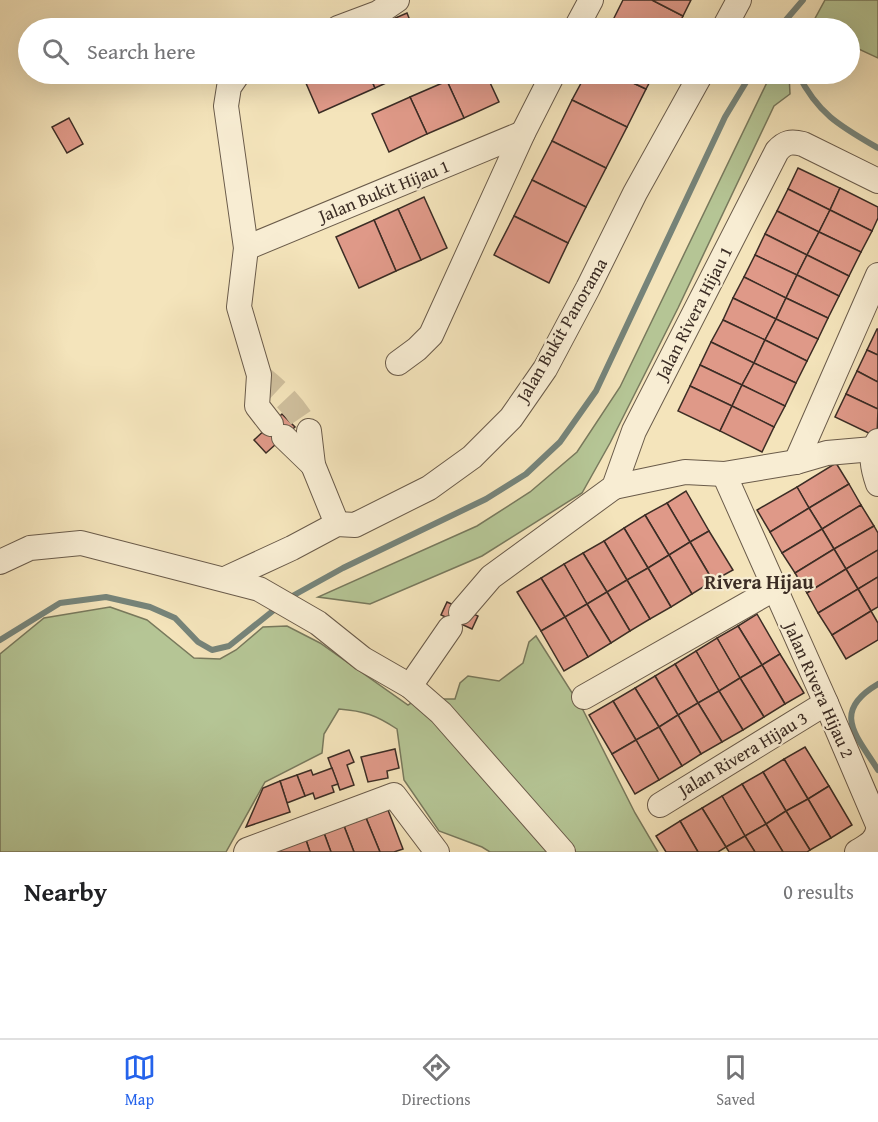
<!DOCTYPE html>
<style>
body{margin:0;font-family:"Gentium Book Plus",serif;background:#f2f2f2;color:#202124}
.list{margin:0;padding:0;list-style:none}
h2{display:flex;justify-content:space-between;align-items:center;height:78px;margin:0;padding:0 24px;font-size:26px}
h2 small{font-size:20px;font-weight:400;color:#757577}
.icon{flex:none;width:33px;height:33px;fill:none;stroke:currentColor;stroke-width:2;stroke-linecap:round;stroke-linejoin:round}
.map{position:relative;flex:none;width:878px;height:852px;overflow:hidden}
.search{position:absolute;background:#fff;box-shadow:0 6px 24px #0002;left:18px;right:18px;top:18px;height:66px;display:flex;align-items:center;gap:15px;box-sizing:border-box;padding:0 21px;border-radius:33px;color:#757577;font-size:22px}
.sheet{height:186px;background:#fff}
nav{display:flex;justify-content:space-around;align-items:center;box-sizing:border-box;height:84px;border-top:2px solid #e0e0e0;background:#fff;font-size:16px;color:#757577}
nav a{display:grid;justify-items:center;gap:3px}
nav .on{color:#2563eb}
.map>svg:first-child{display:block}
.green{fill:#b5c595;stroke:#78795d;stroke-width:1.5}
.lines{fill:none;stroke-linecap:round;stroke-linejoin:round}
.stream{stroke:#76847a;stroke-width:6}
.building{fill:#df9988;stroke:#3c2d25;stroke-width:1.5}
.minor-tunnel{stroke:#cfbf9d;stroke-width:24;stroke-dasharray:24 12;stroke-linecap:butt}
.minor-casing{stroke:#6a5b4a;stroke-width:26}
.minor{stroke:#f8edd3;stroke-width:24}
.labels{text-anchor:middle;stroke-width:4.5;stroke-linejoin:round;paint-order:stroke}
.street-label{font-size:18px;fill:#3c2d25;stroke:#f8edd3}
.neighbourhood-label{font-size:20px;font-weight:bold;fill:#3c2d25;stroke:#f8edd3}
</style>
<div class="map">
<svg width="878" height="852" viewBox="0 0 878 852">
<rect width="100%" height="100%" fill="#f4e4bb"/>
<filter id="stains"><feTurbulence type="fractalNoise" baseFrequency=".00333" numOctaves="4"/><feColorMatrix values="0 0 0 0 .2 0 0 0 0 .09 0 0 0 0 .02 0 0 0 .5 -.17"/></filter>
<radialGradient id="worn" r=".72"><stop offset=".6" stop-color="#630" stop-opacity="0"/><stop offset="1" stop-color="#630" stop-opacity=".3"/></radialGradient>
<!-- green -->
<g class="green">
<path d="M825,0H878V58L850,45V28H812V24Z"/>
<path d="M771,74H789L790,94L774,106L678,308L610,443L582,493L482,556L370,604L318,597L477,526L530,492L577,452L620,387Z"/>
<path d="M110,607L147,620L194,658L220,659L236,650L263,627L287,626L320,643L408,705L417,699H455L460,683L468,676L499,681L523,663L529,642L536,636L583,710L635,813L658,852H490L482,847L439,831L404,780L397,729C376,715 364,711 339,709L324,734L322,753L265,782L226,852H0V654L44,618Z"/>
</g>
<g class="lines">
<!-- stream -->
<g class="stream">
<path d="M779,28L803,0"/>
<path d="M798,74C818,114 840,126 878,148"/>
<path d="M287,599L343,568L486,499L526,474L560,442L596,391L725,117L751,74"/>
<path d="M0,640L60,603L106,597L150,607L175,618L198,642L212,650L229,646L279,606"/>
<path d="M878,684C830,712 857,736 878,770"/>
</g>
</g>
<!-- building -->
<g class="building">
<path d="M623,0H652L683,16L677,28H615L610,26Z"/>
<path d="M652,0H691L683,16Z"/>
<path d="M407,13L413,28H372Z"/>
<path d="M302,74H369L375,88L319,113Z"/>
<path d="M369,74H406L375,88Z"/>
<path d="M463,74H486L499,102L464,118L447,81Z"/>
<path d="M586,74H614L646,89L627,127L572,100Z"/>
<path d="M614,74H654L646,89Z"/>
<path d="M447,81L464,118L427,134L410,97Z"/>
<path d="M410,97L427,134L389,152L372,114Z"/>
<path d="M572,100L627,127L606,168L552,141Z"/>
<path d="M69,118L83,144L67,153L52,127Z"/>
<path d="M552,141L606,168L586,207L532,180Z"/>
<path d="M798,168L840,188L830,210L788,189Z"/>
<path d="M532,180L586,207L568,243L514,216Z"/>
<path d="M840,188L878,207V218L872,231L830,210Z"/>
<path d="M788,189L830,210L819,232L777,211Z"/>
<path d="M424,197L447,248L421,260L398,209Z"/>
<path d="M398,209L421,260L396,271L374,220Z"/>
<path d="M830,210L872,231L861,252L819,232Z"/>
<path d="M777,211L819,232L807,255L765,234Z"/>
<path d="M514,216L568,243L549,283L494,255Z"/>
<path d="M374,220L396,271L359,288L336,237Z"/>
<path d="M819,232L861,252L849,276L807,255Z"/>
<path d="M765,234L807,255L797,275L755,255Z"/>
<path d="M755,255L797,275L786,298L744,277Z"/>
<path d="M807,255L849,276L839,296L797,275Z"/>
<path d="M797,275L839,296L828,318L786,298Z"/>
<path d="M744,277L786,298L776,319L733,298Z"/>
<path d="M733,298L776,319L765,340L723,320Z"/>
<path d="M786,298L828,318L818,339L776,319Z"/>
<path d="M776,319L818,339L807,361L765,340Z"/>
<path d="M723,320L765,340L754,363L711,342Z"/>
<path d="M877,329H878V355L867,350Z"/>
<path d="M765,340L807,361L796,383L754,363Z"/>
<path d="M711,342L754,363L742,385L700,365Z"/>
<path d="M867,350L878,355V382L857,371Z"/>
<path d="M754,363L796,383L785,406L742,385Z"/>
<path d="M700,365L742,385L732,406L690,386Z"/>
<path d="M857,371L878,382V409L846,394Z"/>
<path d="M742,385L785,406L774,427L732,406Z"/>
<path d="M690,386L732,406L720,431L678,411Z"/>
<path d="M846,394L878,409L877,437L835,417Z"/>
<path d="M732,406L774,427L762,452L720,431Z"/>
<path d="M282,414L295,427L266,453L254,440Z"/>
<path d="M836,463L849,484L809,508L797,487Z"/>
<path d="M849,484L861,505L822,529L809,508Z"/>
<path d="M797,487L809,508L770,532L757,510Z"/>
<path d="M686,491L709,531L690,542L667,503Z"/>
<path d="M667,503L690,542L669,555L645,515Z"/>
<path d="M861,505L874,526L834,549L822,529Z"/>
<path d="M809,508L822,529L782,553L770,532Z"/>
<path d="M645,515L669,555L648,568L624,528Z"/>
<path d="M874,526L878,533V550L846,569L834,549Z"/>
<path d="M624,528L648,568L627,580L604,541Z"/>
<path d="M822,529L834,549L795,573L782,553Z"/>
<path d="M709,531L733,570L713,581L690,542Z"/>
<path d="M604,541L627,580L607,592L583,553Z"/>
<path d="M690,542L713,581L692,594L669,555Z"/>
<path d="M834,549L846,569L807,593L795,573Z"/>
<path d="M878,550V577L858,589L846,569Z"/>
<path d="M583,553L607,592L587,604L564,564Z"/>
<path d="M669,555L692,594L671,607L648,568Z"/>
<path d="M564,564L587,604L565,617L541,578Z"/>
<path d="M648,568L671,607L650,619L627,580Z"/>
<path d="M846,569L858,589L818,613L807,593Z"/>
<path d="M878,577V607L871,611L858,589Z"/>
<path d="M541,578L565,617L541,631L517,592Z"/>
<path d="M627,580L650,619L630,631L607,592Z"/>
<path d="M858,589L871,611L832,635L818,613Z"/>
<path d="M607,592L630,631L611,643L587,604Z"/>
<path d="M447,602L478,616L472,629L441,615Z"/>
<path d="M587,604L611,643L588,657L565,617Z"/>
<path d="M871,611L878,623V640L846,659L832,635Z"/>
<path d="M757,614L780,654L762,665L738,626Z"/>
<path d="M565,617L588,657L564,671L541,631Z"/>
<path d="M738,626L762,665L740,678L717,638Z"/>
<path d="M717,638L740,678L719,691L696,651Z"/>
<path d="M696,651L719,691L698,703L675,664Z"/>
<path d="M780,654L804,693L785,704L762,665Z"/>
<path d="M675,664L698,703L678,715L655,676Z"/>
<path d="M762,665L785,704L764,717L740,678Z"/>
<path d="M655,676L678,715L659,727L635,688Z"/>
<path d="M740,678L764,717L743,730L719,691Z"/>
<path d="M635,688L659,727L636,740L613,701Z"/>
<path d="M719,691L743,730L722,742L698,703Z"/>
<path d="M613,701L636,740L612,754L589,715Z"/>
<path d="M698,703L722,742L701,754L678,715Z"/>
<path d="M678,715L701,754L682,766L659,727Z"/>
<path d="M659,727L682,766L659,780L636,740Z"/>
<path d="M636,740L659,780L635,794L612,754Z"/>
<path d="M805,747L829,786L808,799L784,759Z"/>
<path d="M395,749L399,768L387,771L388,778L368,782L361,757Z"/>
<path d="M349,750L354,762L347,765L354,785L340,790L328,758Z"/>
<path d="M784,759L808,799L786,811L763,772Z"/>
<path d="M332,768L338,784L332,786L334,792L315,799L313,793L305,796L297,775L311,770L313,775Z"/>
<path d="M763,772L786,811L766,824L742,784Z"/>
<path d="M297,775L305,796L287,803L280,781Z"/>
<path d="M280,781L290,812L246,827L263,788Z"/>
<path d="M742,784L766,824L745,836L722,796Z"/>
<path d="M829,786L852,825L831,838L808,799Z"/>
<path d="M722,796L745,836L726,847L702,808Z"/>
<path d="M808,799L831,838L810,850L786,811Z"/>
<path d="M702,808L726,847L718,852H698L680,821Z"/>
<path d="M388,810L403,849L394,852H380L366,818Z"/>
<path d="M786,811L810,850L807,852H783L766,824Z"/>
<path d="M366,818L380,852H354L344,826Z"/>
<path d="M680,821L698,852H666L656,836Z"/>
<path d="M766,824L783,852H755L745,836Z"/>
<path d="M344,826L354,852H331L324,833Z"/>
<path d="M324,833L331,852H310L306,840Z"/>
<path d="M745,836L755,852H729L726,847Z"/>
<path d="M306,840L310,852H274Z"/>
</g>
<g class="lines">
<!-- minor-tunnel -->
<path class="minor-tunnel" d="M259,375C281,393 295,406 309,431"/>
<defs>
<g id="minor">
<path d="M338,28L378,13L397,0"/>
<path d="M576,28L591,0"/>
<path d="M724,28L739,0"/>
<path d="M238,74L229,87L226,106L246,248L239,307L259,375L257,406L271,424"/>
<path d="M246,248L523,133"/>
<path d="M398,363L417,349L431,335L523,133L553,74"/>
<path d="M309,431L313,465L337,524"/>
<path d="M284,437L313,465"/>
<path d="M878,441C869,455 873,469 878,484"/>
<path d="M796,462L878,275"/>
<path d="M724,474L826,703L878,825"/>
<path d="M614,487L685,472L724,474L796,462L827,453L873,449"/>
<path d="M0,562L30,548L81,543L259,589L318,623L363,659L410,686L441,713L563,852"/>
<path d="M225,579L292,548L337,524L355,525L429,488L472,457L511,418L545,369L588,288L635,193L701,74"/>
<path d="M461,612L491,577L614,487L634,431L777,151C785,142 791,141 803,144L878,181"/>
<path d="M410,686L450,628"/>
<path d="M584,697L774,589"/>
<path d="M660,805L826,703"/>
<path d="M246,852L247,850L394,795L437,852"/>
<path d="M857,852C867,846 876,842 878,830"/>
</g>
</defs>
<!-- minor casing -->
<use href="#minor" class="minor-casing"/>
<!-- minor -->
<use href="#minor" class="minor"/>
</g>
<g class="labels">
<!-- street labels -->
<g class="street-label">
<text transform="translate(384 191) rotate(-22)" y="6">Jalan Bukit Hijau 1</text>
<text transform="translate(694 313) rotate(-63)" y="6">Jalan Rivera Hijau 1</text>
<text transform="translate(562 330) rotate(-60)" y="6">Jalan Bukit Panorama</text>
<text transform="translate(819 690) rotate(66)" y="6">Jalan Rivera Hijau 2</text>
<text transform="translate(743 754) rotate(-31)" y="6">Jalan Rivera Hijau 3</text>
</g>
<!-- neighbourhood labels -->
<g class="neighbourhood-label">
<text x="759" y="589">Rivera Hijau</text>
</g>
</g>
<rect width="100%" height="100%" filter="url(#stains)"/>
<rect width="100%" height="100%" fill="url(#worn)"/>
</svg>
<div class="search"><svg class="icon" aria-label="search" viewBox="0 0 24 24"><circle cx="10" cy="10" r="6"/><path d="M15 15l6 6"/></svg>Search here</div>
</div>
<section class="sheet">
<h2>Nearby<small>0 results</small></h2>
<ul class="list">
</ul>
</section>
<nav>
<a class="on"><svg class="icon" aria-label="map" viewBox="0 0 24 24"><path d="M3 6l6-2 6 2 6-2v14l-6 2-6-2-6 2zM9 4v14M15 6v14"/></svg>Map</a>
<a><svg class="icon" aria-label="directions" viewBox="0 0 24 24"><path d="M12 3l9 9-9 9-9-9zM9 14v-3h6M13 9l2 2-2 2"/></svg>Directions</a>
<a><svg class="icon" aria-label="saved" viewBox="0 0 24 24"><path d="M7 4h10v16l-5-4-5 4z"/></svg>Saved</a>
</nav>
